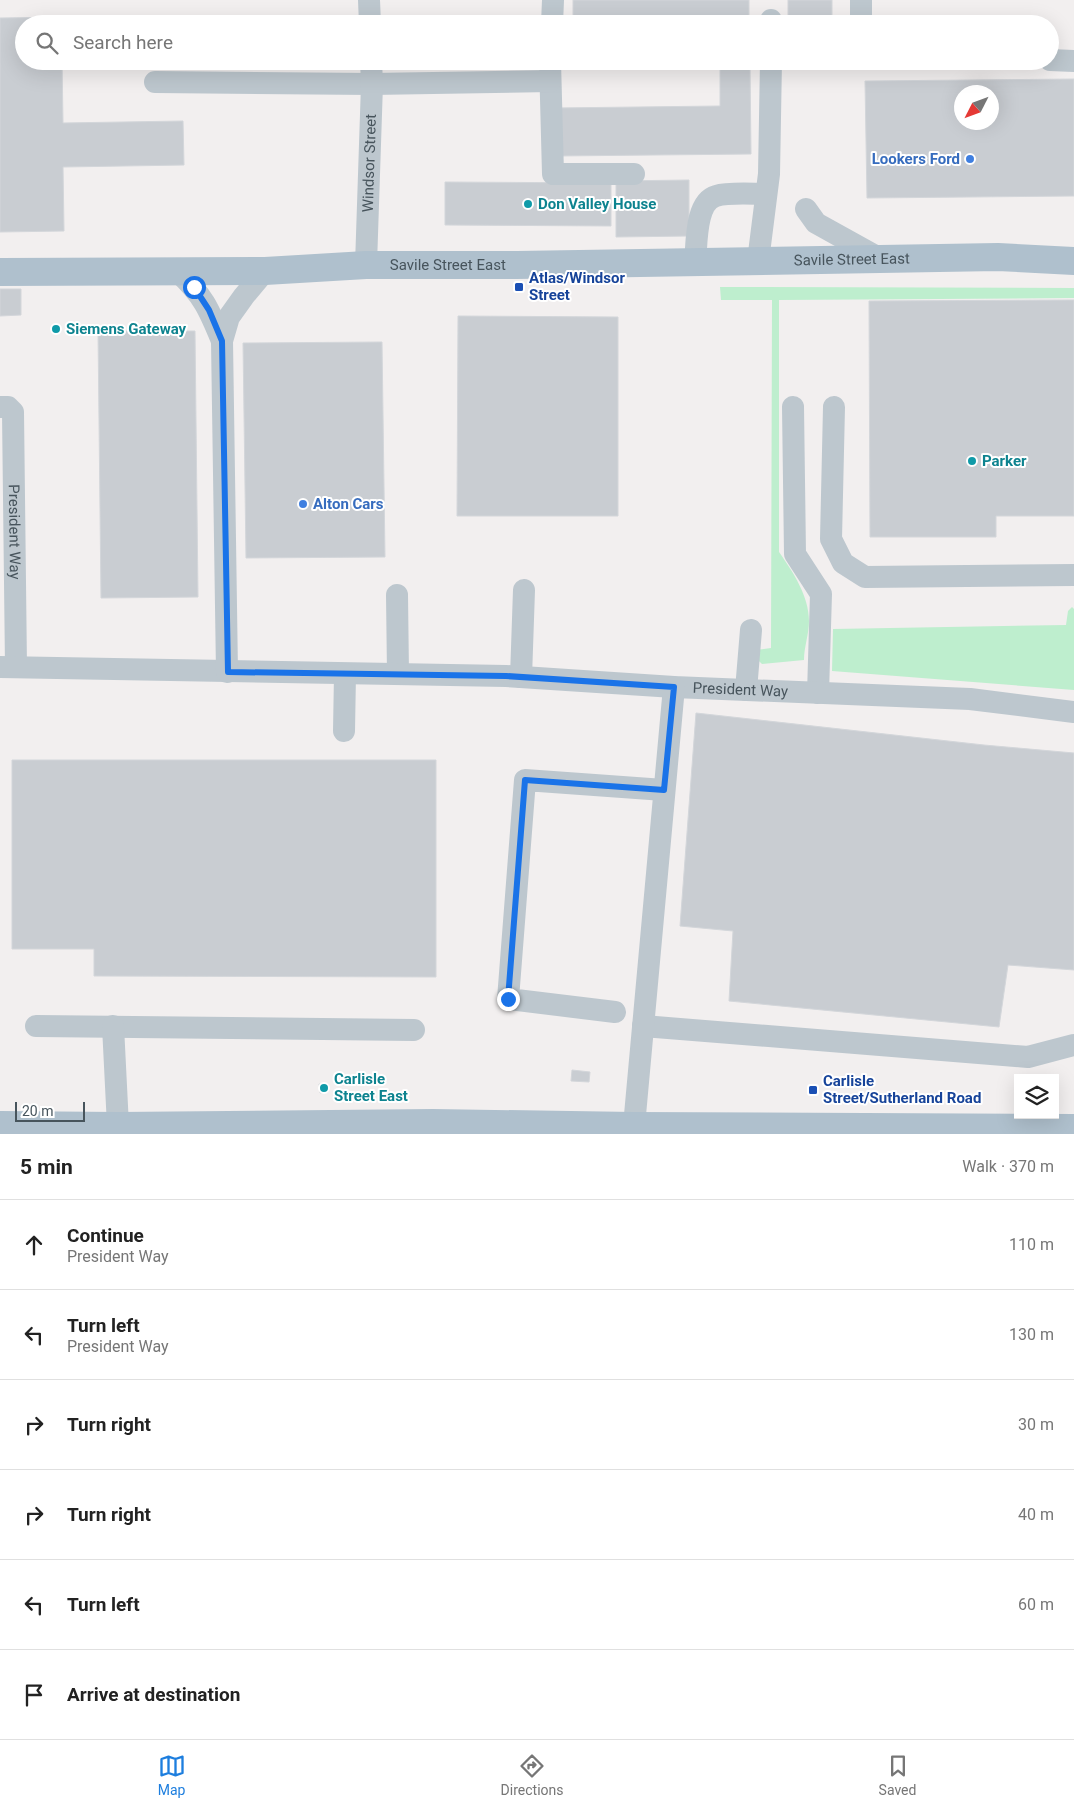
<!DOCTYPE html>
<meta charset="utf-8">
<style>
body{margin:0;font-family:Roboto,sans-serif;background:#f6f6f6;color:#222}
.controls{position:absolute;right:15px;bottom:15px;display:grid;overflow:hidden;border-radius:0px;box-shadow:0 5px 20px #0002}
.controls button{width:45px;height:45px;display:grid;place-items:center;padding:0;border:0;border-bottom:1px solid #e0e0e0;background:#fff;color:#222;font:25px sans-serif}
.compass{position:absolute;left:954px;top:85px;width:45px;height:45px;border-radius:50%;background:#fff;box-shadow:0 5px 20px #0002;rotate:228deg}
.scale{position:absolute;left:15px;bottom:12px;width:70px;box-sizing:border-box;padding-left:5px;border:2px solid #47545c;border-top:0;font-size:14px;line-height:18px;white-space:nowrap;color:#47545c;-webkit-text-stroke:4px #fff;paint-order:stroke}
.stop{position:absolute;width:15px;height:15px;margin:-11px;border:4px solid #1a73e8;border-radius:50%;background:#fff}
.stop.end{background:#1a73e8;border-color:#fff;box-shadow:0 1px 5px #0008}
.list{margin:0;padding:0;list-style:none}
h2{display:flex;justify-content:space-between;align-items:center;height:65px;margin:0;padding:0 20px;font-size:21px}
h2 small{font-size:16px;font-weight:400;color:#767676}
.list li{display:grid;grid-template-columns:32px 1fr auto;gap:15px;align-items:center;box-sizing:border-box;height:90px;padding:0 20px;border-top:1px solid #e0e0e0}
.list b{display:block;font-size:19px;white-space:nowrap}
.list p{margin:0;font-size:16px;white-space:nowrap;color:#767676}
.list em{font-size:16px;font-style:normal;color:#767676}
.icon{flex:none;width:28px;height:28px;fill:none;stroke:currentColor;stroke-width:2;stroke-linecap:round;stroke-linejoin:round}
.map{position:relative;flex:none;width:1074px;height:1134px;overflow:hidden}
.search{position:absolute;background:#fff;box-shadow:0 5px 20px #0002;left:15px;right:15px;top:15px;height:55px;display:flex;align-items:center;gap:12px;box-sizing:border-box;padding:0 18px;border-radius:28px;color:#767676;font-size:19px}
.sheet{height:605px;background:#fff}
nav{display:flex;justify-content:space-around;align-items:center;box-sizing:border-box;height:70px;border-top:1px solid #e0e0e0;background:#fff;font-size:14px;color:#767676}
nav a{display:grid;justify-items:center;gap:2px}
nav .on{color:#1d7ede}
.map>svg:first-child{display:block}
.green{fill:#beeece}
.building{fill:#c9cdd2;stroke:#d3d6da;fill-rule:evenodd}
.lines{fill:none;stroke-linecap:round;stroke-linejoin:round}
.minor{stroke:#bdc7ce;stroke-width:22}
.major{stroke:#afc0cd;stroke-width:28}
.route{stroke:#1a73e8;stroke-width:6}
.shop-dot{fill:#3f7fe0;stroke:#fff;stroke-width:2}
.culture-dot{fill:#0f9aa8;stroke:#fff;stroke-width:2}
.transit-dot{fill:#1a4fb4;stroke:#fff;stroke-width:2}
.labels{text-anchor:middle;stroke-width:4;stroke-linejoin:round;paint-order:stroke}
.shop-label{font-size:15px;font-weight:bold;fill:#366cbe;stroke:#fff;text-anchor:end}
.street-label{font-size:15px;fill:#47545c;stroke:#fff}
.culture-label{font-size:15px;font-weight:bold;fill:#0d838f;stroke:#fff;text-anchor:start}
.transit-label{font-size:15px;font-weight:bold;fill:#164399;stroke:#fff;text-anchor:start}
</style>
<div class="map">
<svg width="1074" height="1134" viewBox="0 0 1074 1134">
<rect width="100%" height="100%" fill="#f2efef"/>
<!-- green -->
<g class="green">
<path d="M720,287L1074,288V298L779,300V552C793,572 809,596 809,621C809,634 804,647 804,660L762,664L757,659L756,650L771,648L772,300H721Z"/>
<path d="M1072,607L1074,609V690L832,671L833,629L1066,625L1068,611Z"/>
</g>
<!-- building -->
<g class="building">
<rect x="573" y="0" width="176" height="24"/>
<rect x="788" y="0" width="44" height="18"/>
<path d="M61,17V24H24V61H62L63,123L183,121L184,165L63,167L64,231L0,232V18Z"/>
<path d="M574,61H750V67L574,69Z"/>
<path d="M720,67H750L751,154L556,156L555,108L720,106Z"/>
<path d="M1074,79V196L867,198L865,81ZM962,92H992V122H962Z"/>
<path d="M689,180V236L616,237V181Z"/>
<path d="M445,182L611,183V226L445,225Z"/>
<path d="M0,289H21V315L0,316Z"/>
<path d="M1074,300V516H996V537H870L869,301Z"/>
<path d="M458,316L618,317V516H457Z"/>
<path d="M98,331H195L198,597L101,598Z"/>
<path d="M382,342L385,557L246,558L243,343Z"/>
<path d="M696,713L984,745L1074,753V970L1008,965L999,1027L729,1001L733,931L680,926Z"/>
<path d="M12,760H436V977L94,976V949H12Z"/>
<path d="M572,1070L590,1072L589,1082L571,1081Z"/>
<path d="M319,1084H328V1092L320,1093Z"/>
</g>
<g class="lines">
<!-- minor -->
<g class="minor">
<path d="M369,0L370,24"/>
<path d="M552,24L553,0"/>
<path d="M771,24V20"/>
<path d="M861,24V0"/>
<path d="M1050,60L1074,61"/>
<path d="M550,61L553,174H634"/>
<path d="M155,82L372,84L550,81"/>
<path d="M806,209L816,223L881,259"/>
<path d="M758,261L769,174L771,61"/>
<path d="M695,262C697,244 695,202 716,196C729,192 752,194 766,194"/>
<path id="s1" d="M366,265L372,84L371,61"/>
<path d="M177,271C203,295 209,309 222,341"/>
<path id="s2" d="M0,407H8L13,412L16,667"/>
<path d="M793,407L795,554L821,594L818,693"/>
<path d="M834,407L831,539L843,563L865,577L1074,575"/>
<path d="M397,595L398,674"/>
<path id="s3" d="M0,667L506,676L674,687L970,699L1074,712"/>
<path d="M227,672L222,341L229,317L244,296L265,271"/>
<path d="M521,677L524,590"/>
<path d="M746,690L751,630"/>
<path d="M344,731L345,674"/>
<path d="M615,1012L508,999L525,780L664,790"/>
<path d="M36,1026L414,1030"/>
<path d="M113,1026L118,1126"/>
<path d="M643,1026L1028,1057L1074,1045"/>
<path d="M634,1126L674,687"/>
</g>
<!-- major -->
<g class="major">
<path id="s4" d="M0,272L265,271L366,265H517L998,257L1074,261"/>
<path d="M0,1125L118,1126L433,1123L634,1126L1074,1128"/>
</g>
</g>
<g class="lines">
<!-- route -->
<path class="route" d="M194,287L209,310L222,341L228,672L506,676L674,687L664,790L525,780L508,999"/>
</g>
<!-- markers -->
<g class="shop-dot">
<circle cx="970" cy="159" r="5"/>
<circle cx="303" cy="504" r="5"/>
</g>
<g class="culture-dot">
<circle cx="528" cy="204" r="5"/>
<circle cx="56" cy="329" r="5"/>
<circle cx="972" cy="461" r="5"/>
<circle cx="324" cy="1088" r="5"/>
</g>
<g class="transit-dot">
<rect x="514" y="282" width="10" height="10" rx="2.5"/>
<rect x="808" y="1085" width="10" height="10" rx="2.5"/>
</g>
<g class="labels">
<!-- shop labels -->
<g class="shop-label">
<text x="960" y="164">Lookers Ford</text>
<text x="313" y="509" text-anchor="start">Alton Cars</text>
</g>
<!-- street labels -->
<g class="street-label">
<text dy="5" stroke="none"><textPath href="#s1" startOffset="102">Windsor Street</textPath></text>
<text dy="5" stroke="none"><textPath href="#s4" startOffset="852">Savile Street East</textPath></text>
<text dy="5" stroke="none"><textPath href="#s4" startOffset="448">Savile Street East</textPath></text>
<text dy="5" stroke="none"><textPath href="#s2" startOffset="135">President Way</textPath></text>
<text dy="5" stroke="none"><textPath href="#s3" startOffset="741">President Way</textPath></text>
</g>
<!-- culture labels -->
<g class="culture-label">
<text x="538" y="209">Don Valley House</text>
<text x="66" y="334">Siemens Gateway</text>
<text x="982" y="466">Parker</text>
<text x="334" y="1084">Carlisle<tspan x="334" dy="17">Street East</tspan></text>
</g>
<!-- transit labels -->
<g class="transit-label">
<text x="529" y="283">Atlas/Windsor<tspan x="529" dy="17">Street</tspan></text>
<text x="823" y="1086">Carlisle<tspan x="823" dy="17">Street/Sutherland Road</tspan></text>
</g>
</g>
</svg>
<div class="controls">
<button><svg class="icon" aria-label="layers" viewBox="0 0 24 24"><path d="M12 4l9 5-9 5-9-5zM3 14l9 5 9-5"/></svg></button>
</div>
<svg class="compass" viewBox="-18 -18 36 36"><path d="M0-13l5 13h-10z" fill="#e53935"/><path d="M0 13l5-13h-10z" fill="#767676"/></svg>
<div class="scale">20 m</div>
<div class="stop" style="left:194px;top:287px"></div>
<div class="stop end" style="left:508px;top:999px"></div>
<div class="search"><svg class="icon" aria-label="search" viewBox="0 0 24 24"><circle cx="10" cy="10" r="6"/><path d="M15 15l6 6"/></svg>Search here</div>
</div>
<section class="sheet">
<h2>5 min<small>Walk · 370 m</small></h2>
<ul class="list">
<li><svg class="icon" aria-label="ahead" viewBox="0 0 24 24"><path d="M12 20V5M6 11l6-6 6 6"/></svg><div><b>Continue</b><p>President Way</p></div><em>110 m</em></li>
<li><svg class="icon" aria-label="left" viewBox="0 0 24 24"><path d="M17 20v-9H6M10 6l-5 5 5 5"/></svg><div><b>Turn left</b><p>President Way</p></div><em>130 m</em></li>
<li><svg class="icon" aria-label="right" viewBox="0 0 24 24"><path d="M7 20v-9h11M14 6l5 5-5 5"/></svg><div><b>Turn right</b></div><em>30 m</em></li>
<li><svg class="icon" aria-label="right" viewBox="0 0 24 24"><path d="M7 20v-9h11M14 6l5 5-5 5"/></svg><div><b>Turn right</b></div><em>40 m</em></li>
<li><svg class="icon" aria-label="left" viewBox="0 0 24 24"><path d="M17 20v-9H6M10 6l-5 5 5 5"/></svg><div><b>Turn left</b></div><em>60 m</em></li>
<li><svg class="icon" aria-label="arrive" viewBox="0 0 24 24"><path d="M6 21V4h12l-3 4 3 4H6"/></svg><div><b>Arrive at destination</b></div></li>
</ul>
</section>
<nav>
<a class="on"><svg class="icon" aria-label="map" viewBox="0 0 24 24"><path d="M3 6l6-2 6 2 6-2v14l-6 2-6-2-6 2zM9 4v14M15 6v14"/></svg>Map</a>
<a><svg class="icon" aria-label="directions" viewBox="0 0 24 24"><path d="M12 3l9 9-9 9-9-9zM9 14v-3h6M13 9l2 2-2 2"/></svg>Directions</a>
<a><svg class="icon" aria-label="saved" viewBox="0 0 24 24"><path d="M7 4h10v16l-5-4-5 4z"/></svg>Saved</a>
</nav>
